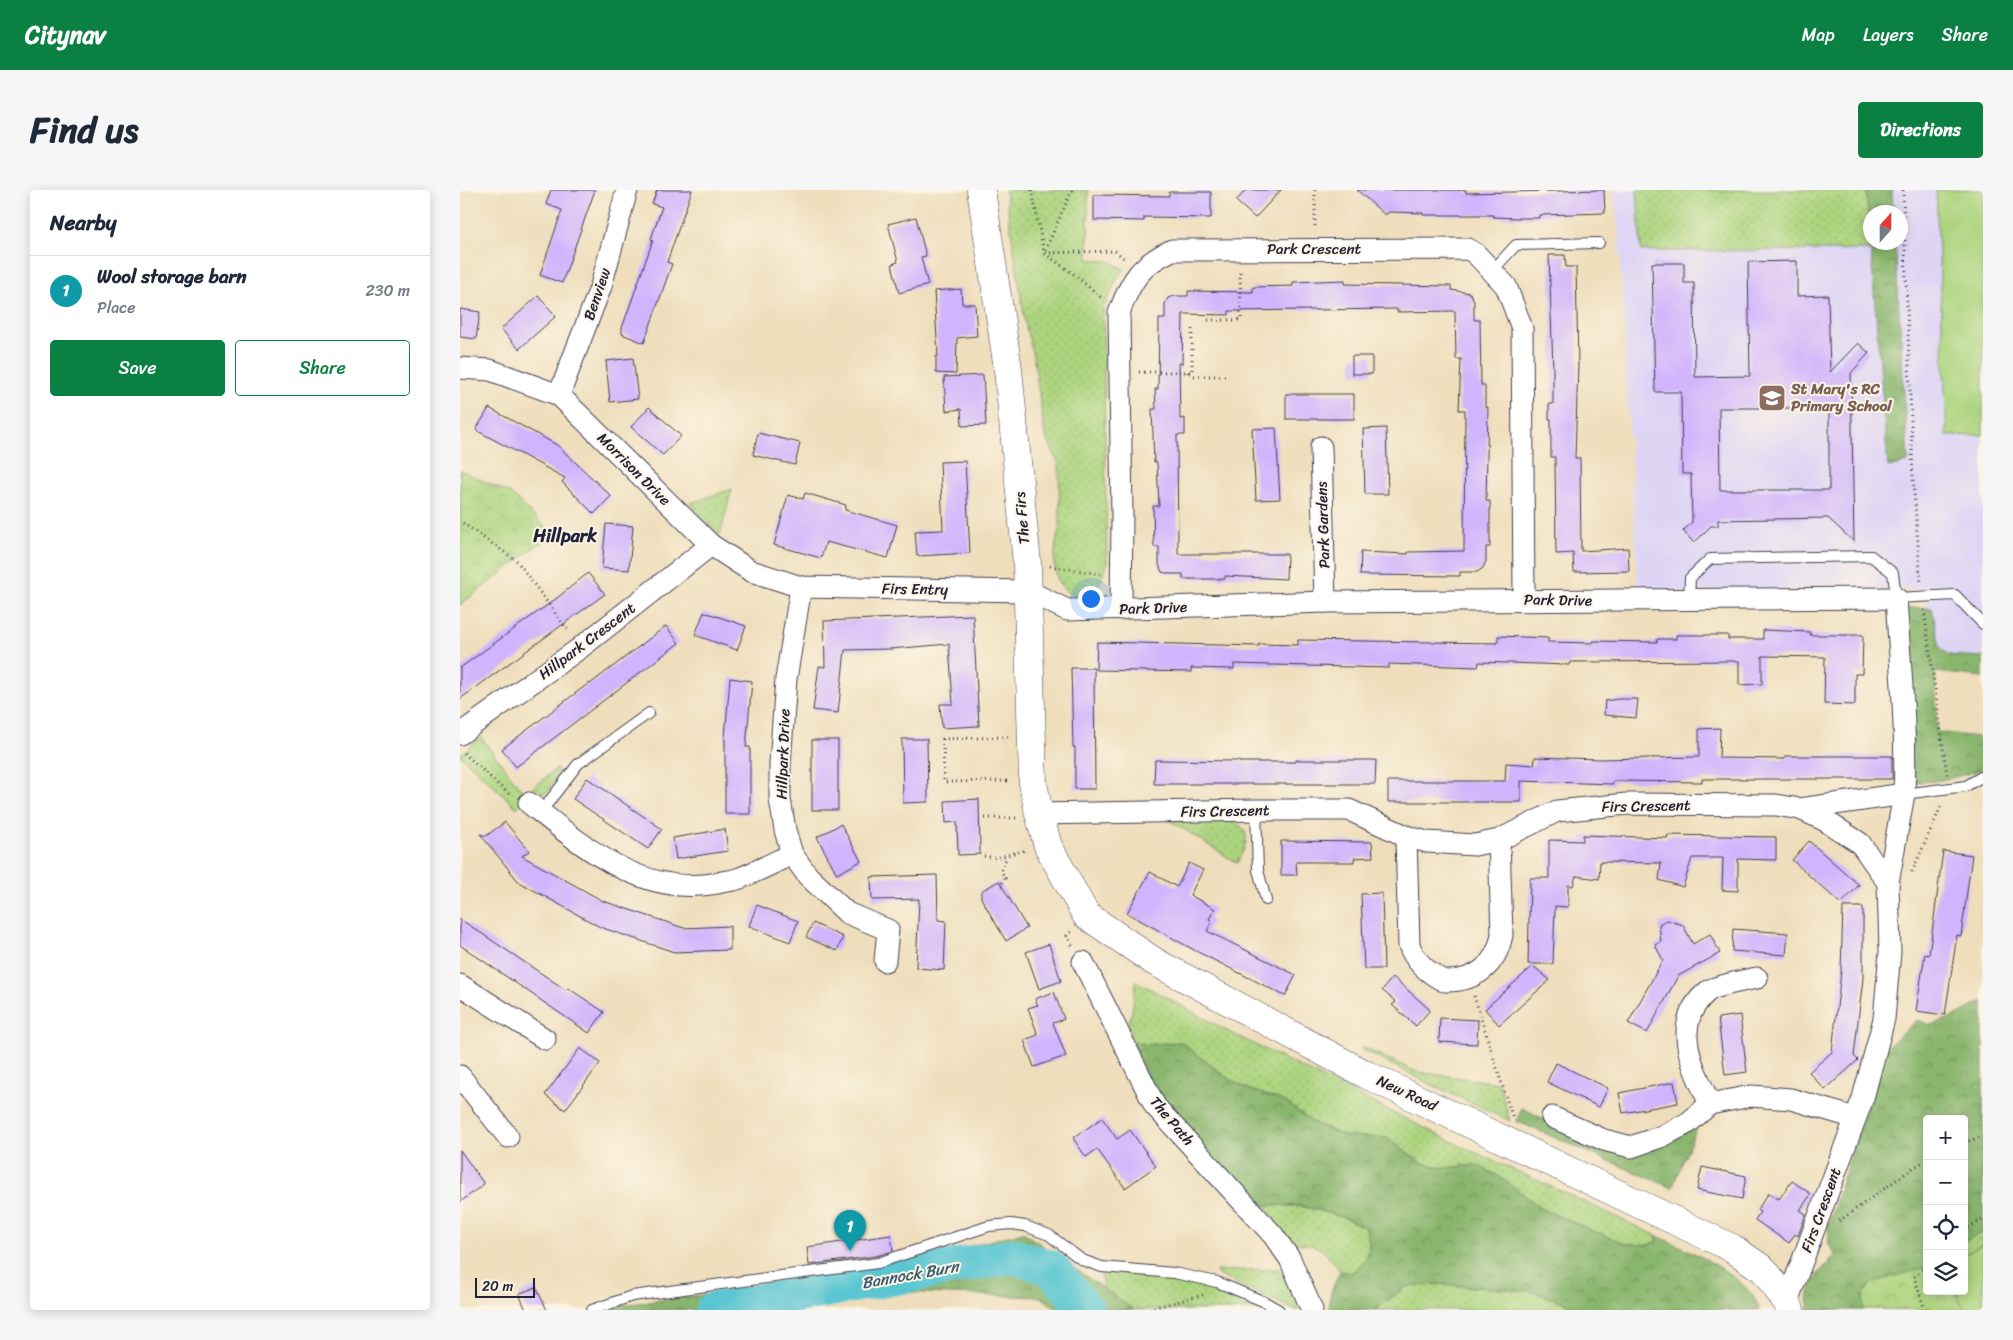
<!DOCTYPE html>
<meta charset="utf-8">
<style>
body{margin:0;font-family:Sriracha,sans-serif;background:#f6f6f7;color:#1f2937}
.controls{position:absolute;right:15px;bottom:15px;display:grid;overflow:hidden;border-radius:5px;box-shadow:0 2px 12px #0003}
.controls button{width:45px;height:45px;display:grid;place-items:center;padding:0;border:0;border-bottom:1px solid #e0e1e3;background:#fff;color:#1f2937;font:25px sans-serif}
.compass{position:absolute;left:1403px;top:15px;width:45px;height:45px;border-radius:50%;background:#fff;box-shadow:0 2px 12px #0003;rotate:21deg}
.scale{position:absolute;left:15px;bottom:12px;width:60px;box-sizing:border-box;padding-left:5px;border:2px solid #22223b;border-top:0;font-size:14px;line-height:18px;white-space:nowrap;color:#22223b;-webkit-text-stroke:4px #fcf5e5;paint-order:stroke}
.you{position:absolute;left:630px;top:408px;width:18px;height:18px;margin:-12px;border:4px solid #fff;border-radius:50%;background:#1a73e8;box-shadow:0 0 0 8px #1a73e833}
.badge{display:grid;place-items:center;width:32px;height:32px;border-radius:50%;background:#0b8043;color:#fff;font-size:16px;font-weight:700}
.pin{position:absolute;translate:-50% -41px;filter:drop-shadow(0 1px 2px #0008)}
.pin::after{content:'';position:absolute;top:26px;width:18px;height:15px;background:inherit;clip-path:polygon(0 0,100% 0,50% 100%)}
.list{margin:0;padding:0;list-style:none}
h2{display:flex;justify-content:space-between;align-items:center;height:65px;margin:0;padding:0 20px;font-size:21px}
h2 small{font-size:16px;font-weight:400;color:#747a83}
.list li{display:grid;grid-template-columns:32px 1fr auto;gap:15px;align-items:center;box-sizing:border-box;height:70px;padding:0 20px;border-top:1px solid #e0e1e3}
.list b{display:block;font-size:19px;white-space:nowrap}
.list p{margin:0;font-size:16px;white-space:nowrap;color:#747a83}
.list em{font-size:16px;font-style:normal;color:#747a83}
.actions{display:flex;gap:10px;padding:15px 20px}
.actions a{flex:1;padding:11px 0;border:1px solid #0b8043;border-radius:5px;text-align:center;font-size:18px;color:#0b8043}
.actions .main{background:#0b8043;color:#fff}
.icon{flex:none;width:28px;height:28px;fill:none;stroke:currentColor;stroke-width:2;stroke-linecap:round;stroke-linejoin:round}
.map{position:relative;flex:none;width:1523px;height:1120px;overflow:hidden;border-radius:5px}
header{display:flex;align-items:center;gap:30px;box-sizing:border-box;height:70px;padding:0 25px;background:#0b8043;color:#fff}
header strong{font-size:24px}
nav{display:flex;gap:28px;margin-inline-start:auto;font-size:18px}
.intro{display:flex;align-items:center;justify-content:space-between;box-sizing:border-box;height:120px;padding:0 30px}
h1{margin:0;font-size:35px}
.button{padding:12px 22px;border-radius:5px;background:#0b8043;color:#fff;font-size:18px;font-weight:700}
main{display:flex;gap:30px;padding:0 30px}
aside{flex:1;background:#fff;border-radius:5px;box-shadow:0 2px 12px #0003}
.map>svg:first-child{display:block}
.built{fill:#ded5f5;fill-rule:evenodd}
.grass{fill:url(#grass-dots);stroke:#677b5c}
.forest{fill:url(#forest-crowns);stroke:#566c54}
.park{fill:url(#park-crowns);stroke:#677b5c}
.garden{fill:#acd47e;stroke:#677b5c}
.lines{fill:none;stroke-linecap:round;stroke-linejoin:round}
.river{stroke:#5ac6d2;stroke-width:36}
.building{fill:#d0b4fd;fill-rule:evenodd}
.service-casing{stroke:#413e4e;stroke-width:12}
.minor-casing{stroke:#413e4e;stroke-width:23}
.primary-casing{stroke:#413e4e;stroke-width:29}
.path{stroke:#413e4e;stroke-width:3;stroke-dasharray:1 4;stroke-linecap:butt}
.service{stroke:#fff;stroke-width:10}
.minor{stroke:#fff;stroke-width:21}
.primary{stroke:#fff;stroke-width:28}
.labels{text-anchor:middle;stroke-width:4;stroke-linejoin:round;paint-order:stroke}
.street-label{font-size:15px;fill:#22223b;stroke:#fcf5e5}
.education-label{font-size:15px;font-weight:bold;fill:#785e54;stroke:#fcf5e5;text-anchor:start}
.water-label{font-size:16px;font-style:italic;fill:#365b70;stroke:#fcf5e5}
.quarter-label{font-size:18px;font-weight:bold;fill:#22223b;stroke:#fcf5e5}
</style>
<header>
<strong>Citynav</strong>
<nav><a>Map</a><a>Layers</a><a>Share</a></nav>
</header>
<div class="intro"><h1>Find us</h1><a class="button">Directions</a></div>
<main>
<aside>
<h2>Nearby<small></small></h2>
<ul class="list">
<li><span class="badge" style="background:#0f9aa8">1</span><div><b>Wool storage barn</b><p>Place</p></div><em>230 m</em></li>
</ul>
<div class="actions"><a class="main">Save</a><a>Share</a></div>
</aside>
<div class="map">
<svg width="1523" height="1120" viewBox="0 0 1523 1120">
<defs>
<pattern id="grass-dots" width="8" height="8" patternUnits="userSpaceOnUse" patternTransform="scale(1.25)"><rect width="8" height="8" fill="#acd47e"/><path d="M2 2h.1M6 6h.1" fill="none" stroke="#94b66e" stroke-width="1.8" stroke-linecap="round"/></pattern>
<pattern id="forest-crowns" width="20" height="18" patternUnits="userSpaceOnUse" patternTransform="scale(1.25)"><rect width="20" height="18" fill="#89b66d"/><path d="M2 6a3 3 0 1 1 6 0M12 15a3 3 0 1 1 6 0" fill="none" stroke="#70945b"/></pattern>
<pattern id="park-crowns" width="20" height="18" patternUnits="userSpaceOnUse" patternTransform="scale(1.25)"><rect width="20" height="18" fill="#acd47e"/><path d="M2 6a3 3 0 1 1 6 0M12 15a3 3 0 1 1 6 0" fill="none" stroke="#94b66e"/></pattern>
</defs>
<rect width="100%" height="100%" fill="#fcf5e5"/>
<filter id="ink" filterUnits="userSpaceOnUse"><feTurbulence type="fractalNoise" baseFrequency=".02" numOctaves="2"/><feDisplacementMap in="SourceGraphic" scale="10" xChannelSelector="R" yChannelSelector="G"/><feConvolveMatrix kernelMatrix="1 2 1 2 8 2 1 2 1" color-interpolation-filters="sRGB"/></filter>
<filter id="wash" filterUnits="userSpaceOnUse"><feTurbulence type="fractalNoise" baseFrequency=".0096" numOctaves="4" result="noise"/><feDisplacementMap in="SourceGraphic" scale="20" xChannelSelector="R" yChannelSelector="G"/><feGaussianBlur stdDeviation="1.12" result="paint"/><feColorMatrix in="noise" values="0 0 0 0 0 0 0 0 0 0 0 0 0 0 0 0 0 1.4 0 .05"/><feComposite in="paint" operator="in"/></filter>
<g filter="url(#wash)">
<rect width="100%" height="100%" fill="#efdebc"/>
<!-- built -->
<path class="built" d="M1153,0H1523V472L1469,473L1466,399L1178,402L1159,43ZM1410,22H1440V52H1410Z"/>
<!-- grass -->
<g class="grass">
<path d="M545,0H628V69L649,71L664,79L658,87L643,119L647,375C636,401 638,404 609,404L598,392L594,374L596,352L600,336L599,274L585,245L574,170L565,133Z"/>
<path d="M1177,0H1406L1411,60L1181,61Z"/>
<path d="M272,299L260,345L242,328L231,313Z"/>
<path d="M21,547L65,604L57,618L0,565Z"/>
<path d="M97,578V583L88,602L76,605L70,600Z"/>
<path d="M709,630L773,631C794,641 786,656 777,673Z"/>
<path d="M676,791L771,843L999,955L1103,1002L1195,1045L1198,1051L1189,1055L1166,1054L1119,1035L1084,1020L1040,987L1016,975L985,978L962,973L927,948L884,946L852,932L826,912L787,899L766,887L721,852L687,855L672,851L668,834L672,821Z"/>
<path d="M902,857L957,882L1039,893L1050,931L966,892L901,859Z"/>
<path d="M802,1015L841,1016L883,1027L906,1038C912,1061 910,1068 891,1083L880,1081C862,1056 859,1054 829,1053Z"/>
<path d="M640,1079L714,1087L767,1099L810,1120H648Z"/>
<path d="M819,1079C830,1091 835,1105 840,1120H835L758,1085L756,1081Z"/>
<path d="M975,1094L1070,1101L1104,1112L1119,1120H914L946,1097Z"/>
</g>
<!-- forest -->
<g class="forest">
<path d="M1406,0H1432L1433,22H1410V52L1435,53L1448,272L1428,277Z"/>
<path d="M1447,418H1472L1480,457L1488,465L1523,467V487L1475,482L1477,542L1517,547L1523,551V577L1520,580C1497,587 1476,593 1451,592Z"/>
<path d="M1523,811V1042L1504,1052V929H1467V1077L1412,1093L1403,1105L1404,1120H1348C1346,1096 1359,1081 1376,1066L1369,1055L1368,1035L1426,858L1457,830L1470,835L1491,828Z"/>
<path d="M672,851L687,855L721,852L766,887L787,899L826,912L852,932L884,946L927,948L962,973L985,978L1016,975L1040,987L1084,1020L1119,1035L1166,1054L1189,1055L1198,1051L1195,1045C1221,1056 1269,1078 1288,1100C1293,1105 1297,1113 1300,1120H1119L1104,1112L1070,1101L975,1094L946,1097L914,1120H870C867,1107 875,1093 880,1081L891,1083C910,1068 912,1061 906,1038L883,1027L841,1016L802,1015L695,906Z"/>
<path d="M1062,918L1112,943L1155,960L1240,930L1212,998L1056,931Z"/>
<path d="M563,1042L674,1120H598L581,1107L434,1102L347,1120H139L146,1117L252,1104L447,1073Z"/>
</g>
<!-- park -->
<g class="park">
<path d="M0,280L51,304L92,344L0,415Z"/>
<path d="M1523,1042V1120L1403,1119V1105L1412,1093L1467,1077V1101H1504V1052Z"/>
</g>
<!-- garden -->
<g class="garden">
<path d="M1476,0H1523V245L1487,246Z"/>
<path d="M1523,1054V1120H1505L1495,1101H1504V1065Z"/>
</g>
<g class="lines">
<!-- river -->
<path class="river" d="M253,1120L553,1066L591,1078L627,1120"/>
</g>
<g id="blocks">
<!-- building -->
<g class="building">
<path d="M91,0H135L102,93L80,85L102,20L86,14Z"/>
<path d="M197,0H232L207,72L212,74L184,153L162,144V138L193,50L191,49L202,17L192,14Z"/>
<path d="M786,0H821L795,28L776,11Z"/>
<path d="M897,0H1006V3L1144,0L1145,23L1079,25V28H1059L1033,27V25H963V23L929,22L925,25Z"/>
<path d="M709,2H751V28L684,27V31L634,30V5L709,6Z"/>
<path d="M456,27L466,66L461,67L468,95L439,103L432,74L438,72L428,34Z"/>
<path d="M1089,65H1105L1106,77H1116L1118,175L1115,268H1120L1121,361L1168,358L1169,381L1114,382L1113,363L1096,364L1095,267H1091V229H1089V214H1093V179Z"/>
<path d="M1337,71V106L1368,105L1370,182L1398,153L1409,163L1391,183L1394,352L1368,328L1258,330V336H1251L1234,353L1223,341L1232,332L1231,284H1222L1221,202H1195L1192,73H1224V93H1234L1235,187L1290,186L1288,72ZM1259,218H1369V300H1260Z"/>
<path d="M885,90V94L991,96V100L1010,103L1014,111V130H1020L1021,195H1025V217H1028L1026,311H1030V357H1026V371L1023,378L1017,382H1000V386L900,385L901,362L948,364V362L1004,361L1005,220H999L1001,169H996L995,121L937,122V119L769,121V125L723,124L722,174L719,173L720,229L725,228V245H717L718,364H827L826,389L765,386V389H723V384H710L702,382L699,375V357H694L693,316H699L697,272H694L692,219H696L695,199H698L699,129H705V114L708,108L714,106H728V101L793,102V97L833,96V92Z"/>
<path d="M501,99L502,114H515L517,146L497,148L496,184L476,183V166H478L474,101Z"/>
<path d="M78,106L96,126L59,159L41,139Z"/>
<path d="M0,119L20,122L16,149L0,147Z"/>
<rect x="892" y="166" width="20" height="18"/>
<path d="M173,168L178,209L150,212L146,171Z"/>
<path d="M523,185L526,235L502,236L501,219L486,221L484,187Z"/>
<rect x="826" y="204" width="68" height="25"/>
<path d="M189,217L221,246L203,265L171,237Z"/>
<path d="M29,218L97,255L151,306L134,324L102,292L105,288L16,240Z"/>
<path d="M816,238L820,309L796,310L792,239Z"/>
<path d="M926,238L928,304H905L903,239Z"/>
<path d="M298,243L340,253L335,275L293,265Z"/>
<path d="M505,271L510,363L457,366L455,341L483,340L480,272Z"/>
<path d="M345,303L386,315L385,320L437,335L428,368L366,352L361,368L314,355L328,305L343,309Z"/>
<path d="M146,334L173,336L169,380L142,378Z"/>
<path d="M128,383L145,404L0,509V478L97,408Z"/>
<path d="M244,422L286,436L277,460L235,445Z"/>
<path d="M513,425L519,536L482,538L480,514H493L489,454L430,459L385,460L378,523L353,520L359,476L365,477L364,431Z"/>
<path d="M206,436L219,453L56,577L42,559L129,493L130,494Z"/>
<path d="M1303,440L1350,442V445H1403L1402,484H1395V515L1364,514L1365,467L1302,466V494L1279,495V471L1110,472L1109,475L1019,472L1018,477L929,474V478L774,474V479L731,478V482L636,480L637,452L799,456V454L838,455V450L1038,453V446L1088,448V452L1133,453V451L1197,452V449H1216V445H1268V449H1303Z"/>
<path d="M611,478H634L635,599H615V557H613Z"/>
<path d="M270,488L292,491L286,557H290V624H265V547Z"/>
<path d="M1158,509H1178L1176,528L1144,525L1145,511Z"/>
<path d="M1260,538L1259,568L1325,569V566H1432V589H1242V592L1153,591V594L1061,591V612H928V591H1045L1046,573L1074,575L1075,567L1140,569L1239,567V539Z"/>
<path d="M442,549H467L468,612L443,613Z"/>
<rect x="352" y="550" width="26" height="70"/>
<path d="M695,570L779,571V572H836V570H916L915,594H694Z"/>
<path d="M127,588L202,639L188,659L113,609Z"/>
<path d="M519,609L520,664L498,665L497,632L486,633L485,611Z"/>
<path d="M45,632L69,661L62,666L143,711L224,738L270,736V760L214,762L140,737L59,692L20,644L26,646Z"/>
<path d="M381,634L401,671L377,684L357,647Z"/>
<path d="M265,639L268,661L216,669L213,648Z"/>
<path d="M1123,645L1207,648L1208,645L1316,647V670L1278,669V701L1262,700L1263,668H1232L1223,697L1199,690L1201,673L1140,672L1139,689L1116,686L1113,696L1108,695V717L1095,716L1093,774H1068L1070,688H1089V650L1123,651Z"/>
<path d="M821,651L912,652L913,667L894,668V672H836L837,685H821Z"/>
<path d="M1349,651L1399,695L1381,714L1332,670Z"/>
<path d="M1483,661L1512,665L1501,746L1497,745L1485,825L1456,821L1465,764L1469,765Z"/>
<path d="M729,673L743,680L730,705L755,719L749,729L752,731L747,741L836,785L825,806L736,761L667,723L690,682L717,697Z"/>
<path d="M477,685L478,730L486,731L484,780L456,778L459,709L412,710L411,687Z"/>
<path d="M539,691L567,738L546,751L521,708V701Z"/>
<path d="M922,703L924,779H904L901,704Z"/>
<path d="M297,715L338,731L330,752L289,736Z"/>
<path d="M1383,717H1403V788L1394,866L1398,870L1365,900L1349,882L1372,862L1381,781Z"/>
<path d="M0,729L106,800L108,798L144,822L129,843L0,755Z"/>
<path d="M1207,730L1223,735L1233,754L1250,744L1260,763L1218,786L1187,843L1168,833L1203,770L1195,755L1201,752L1199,734Z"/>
<path d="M353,733L383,747L377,761L346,747Z"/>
<path d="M1273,739L1328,743L1326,765L1272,761Z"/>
<path d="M589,754L601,791L579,799L566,762Z"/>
<path d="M1073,776L1090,790L1039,835L1025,819Z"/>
<path d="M933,787L970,820L956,836L932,815L936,812L922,800Z"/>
<path d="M594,802L604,829L593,833L606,866L574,877L564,850L578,845L568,818L578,815L575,809Z"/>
<path d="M1280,825L1287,882L1265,885L1258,828Z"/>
<path d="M980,828L1018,830L1017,854L979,852Z"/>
<path d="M120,858L140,873L105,920L85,905Z"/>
<path d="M1096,873L1148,898L1139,917L1087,892Z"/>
<path d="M1214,892L1218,913L1163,923L1159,903Z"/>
<path d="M642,928L657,949L670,940L696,976L665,998L637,959L626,967L613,948Z"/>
<path d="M0,960L24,994L0,1012Z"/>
<path d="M1242,977L1286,986L1282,1009L1237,1000Z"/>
<path d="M1332,991L1351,1004L1340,1020L1346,1024L1338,1046L1335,1044L1329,1053L1295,1030L1300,1022L1297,1020L1309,1003L1319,1009Z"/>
<path d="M431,1045L433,1061L416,1066L349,1075L347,1057Z"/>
<path d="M76,1097L87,1120H66L59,1104Z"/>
</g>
</g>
</g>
<g filter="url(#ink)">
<use href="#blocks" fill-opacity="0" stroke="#413e4e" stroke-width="1"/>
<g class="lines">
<defs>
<g id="service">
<path d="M1032,81L1056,55L1139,53"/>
<path d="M1229,410L1230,388L1250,369L1411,366L1433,383L1436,408L1495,405L1523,434"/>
<path d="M1444,604L1506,596L1523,586"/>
<path d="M796,620L798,680L806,710"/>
<path d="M81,622L118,574L189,523"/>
<path d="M132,1120L172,1106L418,1073L529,1036L551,1034L565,1036L589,1045L622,1070L642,1077L714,1083L757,1092L805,1112L819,1120"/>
</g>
<g id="minor">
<path d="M0,178L30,180L99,205L251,355L291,381L341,397L568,401L607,420L865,412L1436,408C1440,473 1447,539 1444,604L1428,693L1430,762L1424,829L1403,908L1327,1112"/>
<path d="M99,205L141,96L167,0"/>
<path d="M861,257L865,412"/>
<path d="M341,397L326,489L320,574V609L325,640L332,664L348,686L387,723L428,740L425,771"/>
<path d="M661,419L662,326L659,123C671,90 680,75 712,60L1008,59L1016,64L1046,96L1062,138L1064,409"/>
<path d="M0,544L120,458L251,355"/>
<path d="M69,613C124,657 182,708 258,693C265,691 273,691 280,688C298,681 315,672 332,664"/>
<path d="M1340,619L1364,630L1400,653L1428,693"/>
<path d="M579,624L796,620H889L946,646L967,652L1015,655L1039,650L1097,621L1167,614L1316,615L1340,619L1444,604"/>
<path d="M946,646L949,755C955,772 968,783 984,791C1015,792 1036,776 1042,745L1039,650"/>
<path d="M623,772L695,916L813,1045L830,1069L852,1120"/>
<path d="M0,795L85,849"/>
<path d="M0,886L48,947"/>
<path d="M1250,914C1233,878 1209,833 1248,801C1255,796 1287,790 1297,788"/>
<path d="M1092,927L1144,950L1171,957L1203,946L1228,933L1250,914L1291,906L1331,909L1395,928"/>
</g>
<path id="primary" d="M521,0L548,179L567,374L573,593L579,624L588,656L626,725L695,772L907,885L1272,1058L1304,1080L1327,1112L1330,1120"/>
</defs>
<!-- service casing -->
<use href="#service" class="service-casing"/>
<!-- minor casing -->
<use href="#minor" class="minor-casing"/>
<!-- primary casing -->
<use href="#primary" class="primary-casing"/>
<!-- path -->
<g class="path">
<path d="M572,0L584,63L615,85L643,109"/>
<path d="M612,0L584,63L655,61L666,70"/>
<path d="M855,0V39"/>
<path d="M1443,0L1453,287L1461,394"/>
<path d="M748,130H781L780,80"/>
<path d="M679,182H732V139"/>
<path d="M728,182V186H768"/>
<path d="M3,333L57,371L109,442"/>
<path d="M590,376L641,384"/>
<path d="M1464,420L1487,585"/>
<path d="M548,547L483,549L484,592L550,591"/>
<path d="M4,563L51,606"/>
<path d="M525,628H557"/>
<path d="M524,666L536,668L566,660"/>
<path d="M1452,682L1482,614"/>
<path d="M542,693L545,688L541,681L547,666"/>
<path d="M611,742L607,746L612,755"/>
<path d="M1014,806L1053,929"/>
<path d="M1504,953L1523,946"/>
<path d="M1379,1031L1453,978L1467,970"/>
<path d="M1504,1040L1523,1029"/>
<path d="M684,1120L743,1105"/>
<path d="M1465,1120L1454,1087L1467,1075"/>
</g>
<!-- service -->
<use href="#service" class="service"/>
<!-- minor -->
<use href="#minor" class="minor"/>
<!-- primary -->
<use href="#primary" class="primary"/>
</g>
</g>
<!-- icons -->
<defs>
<symbol id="school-square" viewBox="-11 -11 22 22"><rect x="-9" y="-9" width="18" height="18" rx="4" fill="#8d6e63" stroke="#fcf5e5"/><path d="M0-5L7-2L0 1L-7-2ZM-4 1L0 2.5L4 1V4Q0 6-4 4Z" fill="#fff"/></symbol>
</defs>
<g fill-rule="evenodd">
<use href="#school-square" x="1296" y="192" width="32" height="32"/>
</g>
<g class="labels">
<!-- street labels -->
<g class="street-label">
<text x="854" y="64">Park Crescent</text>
<text transform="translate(137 104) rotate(-71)" y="5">Benview</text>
<text transform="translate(174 279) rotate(45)" y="5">Morrison Drive</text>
<text transform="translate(562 328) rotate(-95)" y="5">The Firs</text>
<text transform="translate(863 335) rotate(-92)" y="5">Park Gardens</text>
<text transform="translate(455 399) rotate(1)" y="5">Firs Entry</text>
<text transform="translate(1098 410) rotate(1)" y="5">Park Drive</text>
<text transform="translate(693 418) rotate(-2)" y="5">Park Drive</text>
<text transform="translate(127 451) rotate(-37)" y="5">Hillpark Crescent</text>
<text transform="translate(323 564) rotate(-88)" y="5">Hillpark Drive</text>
<text transform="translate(1186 616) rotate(-1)" y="5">Firs Crescent</text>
<text transform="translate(765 621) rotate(-1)" y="5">Firs Crescent</text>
<text transform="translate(947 903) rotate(25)" y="5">New Road</text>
<text transform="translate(712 931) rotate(50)" y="5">The Path</text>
<text transform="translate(1361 1020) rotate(-70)" y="5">Firs Crescent</text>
</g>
<!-- education labels -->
<g class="education-label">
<text x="1331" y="204">St Mary's RC<tspan x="1331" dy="17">Primary School</tspan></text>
</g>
<!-- water labels -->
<g class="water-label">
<text transform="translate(450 1084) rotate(-10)" y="6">Bannock Burn</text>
</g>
<!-- quarter labels -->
<g class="quarter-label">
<text x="105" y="352">Hillpark</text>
</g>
</g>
</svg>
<div class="controls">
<button>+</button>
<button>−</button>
<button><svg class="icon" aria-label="locate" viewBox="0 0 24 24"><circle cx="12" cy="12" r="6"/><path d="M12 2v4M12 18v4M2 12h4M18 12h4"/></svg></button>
<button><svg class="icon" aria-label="layers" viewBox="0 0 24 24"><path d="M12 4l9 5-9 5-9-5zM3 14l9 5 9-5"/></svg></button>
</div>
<svg class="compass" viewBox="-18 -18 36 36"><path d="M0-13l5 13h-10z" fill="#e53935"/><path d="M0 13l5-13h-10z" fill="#747a83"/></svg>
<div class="scale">20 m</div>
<div class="you"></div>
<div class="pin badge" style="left:390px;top:1061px;background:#0f9aa8">1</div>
</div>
</main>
